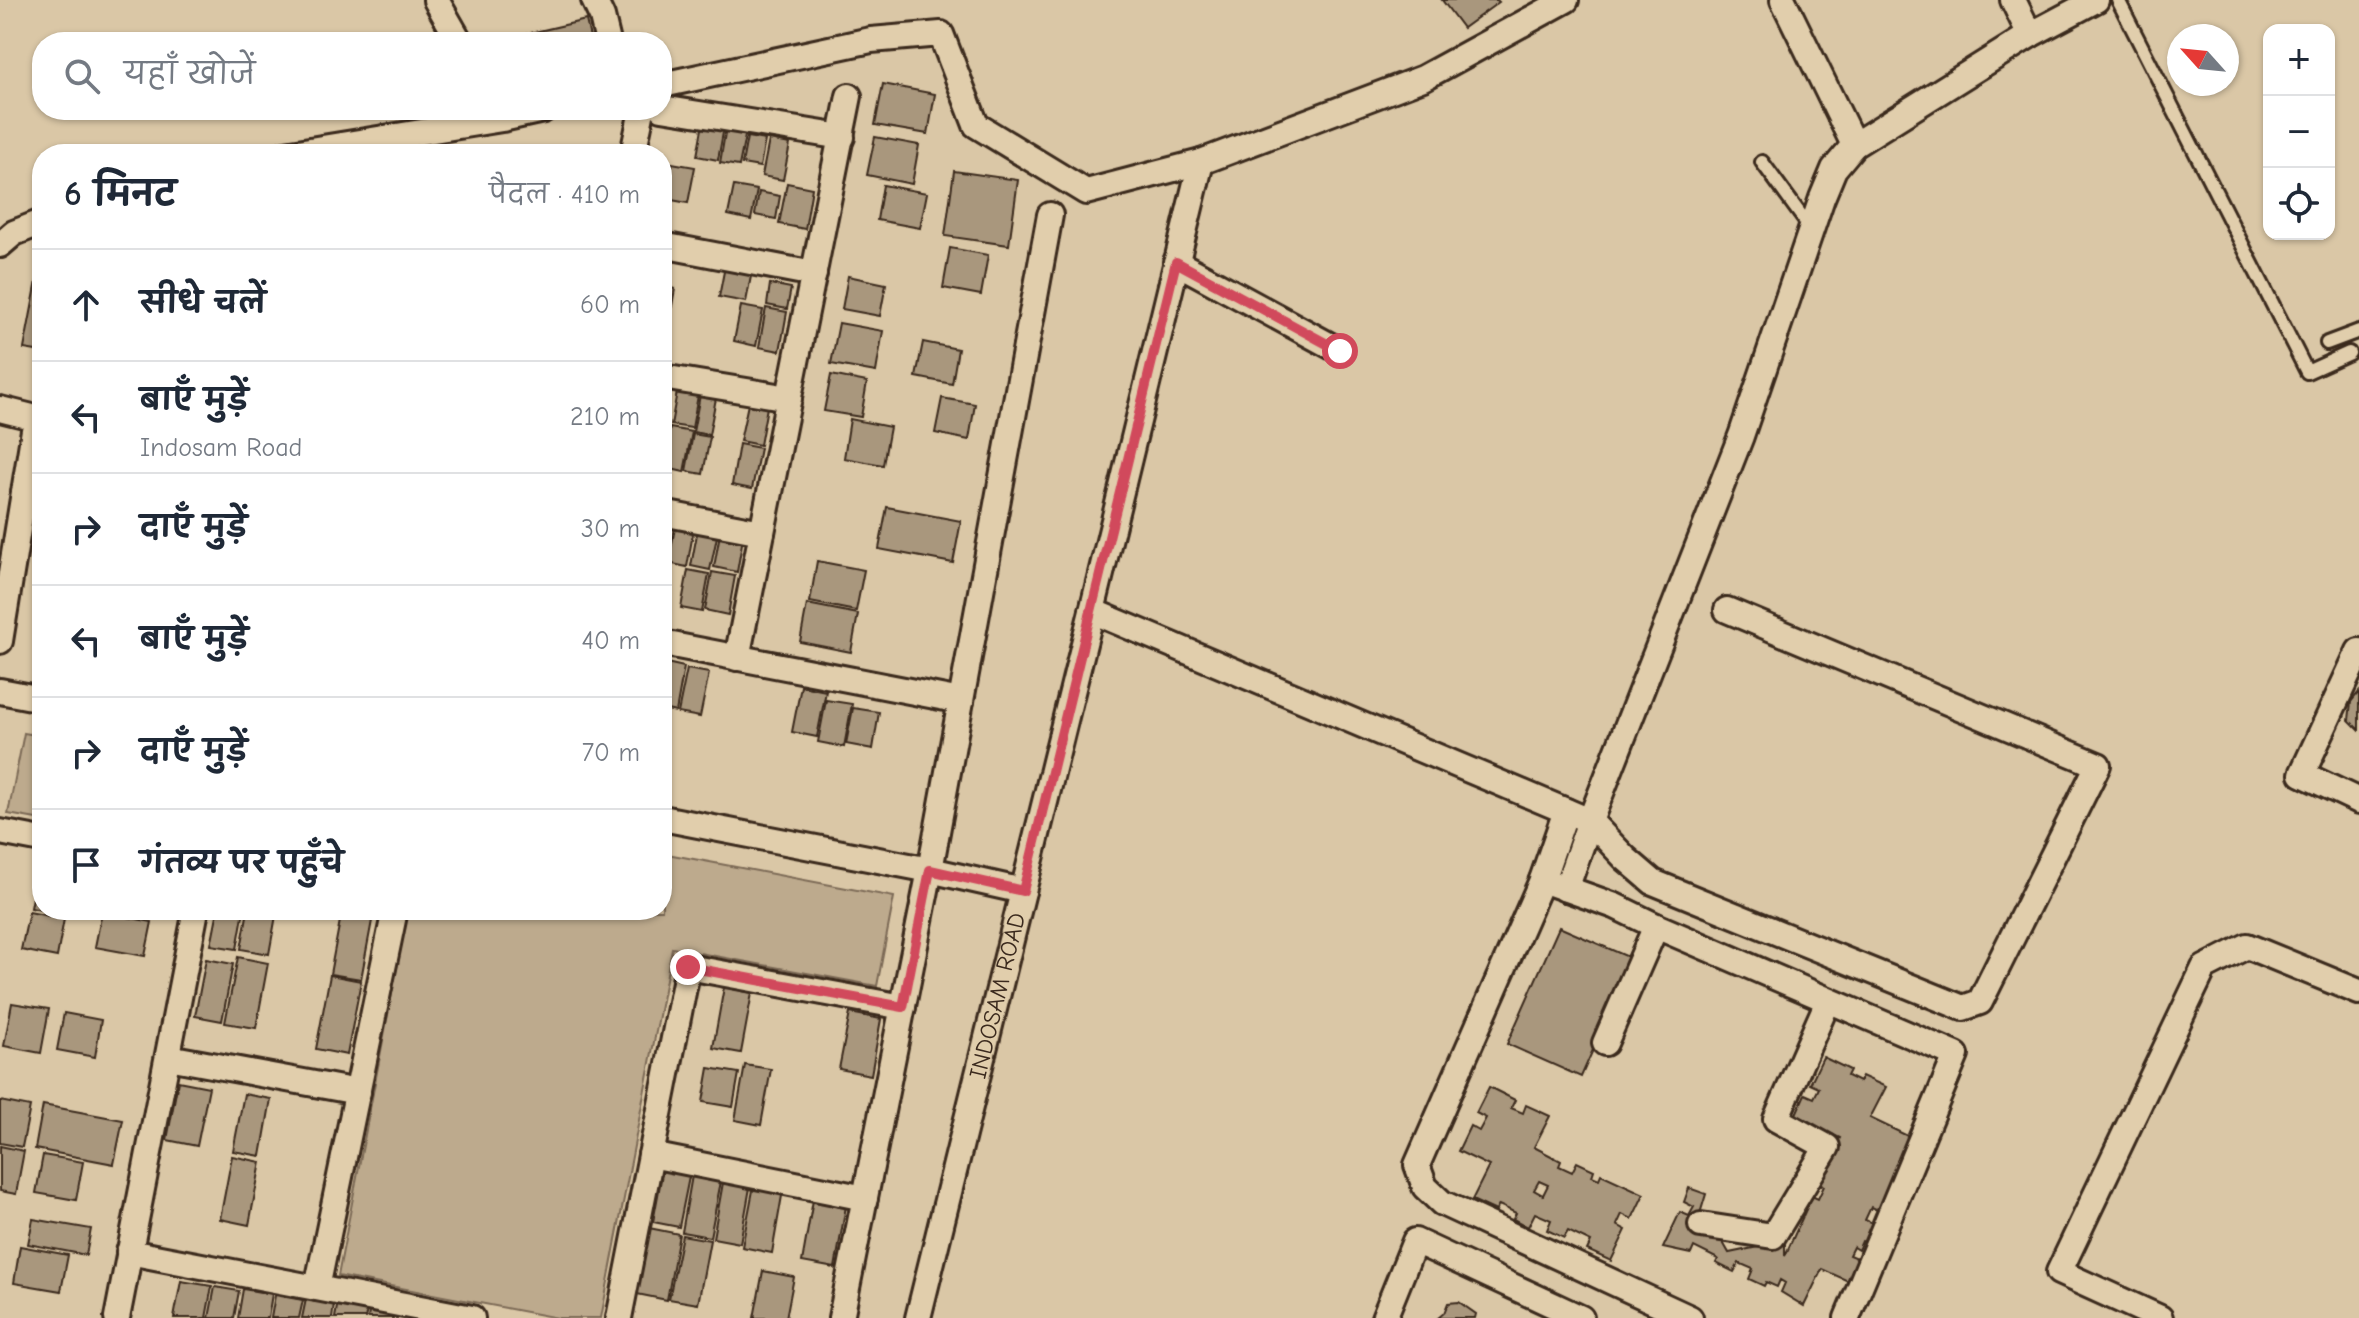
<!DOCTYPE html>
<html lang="hi">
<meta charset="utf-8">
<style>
body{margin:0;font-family:"Comic Neue","Playpen Sans Deva",sans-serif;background:#f2f2f3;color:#1f2937}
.controls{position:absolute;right:24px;top:24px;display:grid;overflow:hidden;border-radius:16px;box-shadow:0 2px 6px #0004}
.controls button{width:72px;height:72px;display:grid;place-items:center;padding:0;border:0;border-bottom:2px solid #e0e1e3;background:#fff;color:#1f2937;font:40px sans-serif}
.compass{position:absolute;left:2167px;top:24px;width:72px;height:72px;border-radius:50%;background:#fff;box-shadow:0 2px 6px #0004;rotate:297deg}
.stop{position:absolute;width:24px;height:24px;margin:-18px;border:6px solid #d1495b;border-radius:50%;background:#fff}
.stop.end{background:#d1495b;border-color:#fff;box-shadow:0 2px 8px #0008}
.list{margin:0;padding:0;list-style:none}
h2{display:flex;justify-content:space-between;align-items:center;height:104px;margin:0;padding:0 32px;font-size:34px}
h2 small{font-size:26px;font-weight:400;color:#747a83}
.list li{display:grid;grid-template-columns:52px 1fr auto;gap:24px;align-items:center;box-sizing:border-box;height:112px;padding:0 32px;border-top:2px solid #e0e1e3}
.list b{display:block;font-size:30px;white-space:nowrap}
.list p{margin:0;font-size:26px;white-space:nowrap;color:#747a83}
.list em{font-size:26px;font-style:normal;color:#747a83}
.icon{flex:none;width:44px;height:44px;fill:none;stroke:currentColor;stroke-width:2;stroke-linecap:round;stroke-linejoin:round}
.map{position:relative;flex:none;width:2359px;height:1318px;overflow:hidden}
.search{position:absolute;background:#fff;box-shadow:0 2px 6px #0004;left:32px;top:32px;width:640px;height:88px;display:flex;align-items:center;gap:20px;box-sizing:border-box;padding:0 28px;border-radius:32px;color:#747a83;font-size:30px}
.panel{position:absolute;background:#fff;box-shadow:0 2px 6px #0004;left:32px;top:144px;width:640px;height:776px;border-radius:32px}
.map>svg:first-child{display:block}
.green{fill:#bdaa8d;stroke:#7c6a56;stroke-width:2}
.building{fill:#a9977d;stroke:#3b2a1e;stroke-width:2;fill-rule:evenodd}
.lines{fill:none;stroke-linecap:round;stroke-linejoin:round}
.lane-casing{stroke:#3b2a1e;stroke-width:18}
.street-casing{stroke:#3b2a1e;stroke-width:30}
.lane{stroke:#e1ceac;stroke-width:12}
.street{stroke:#e1ceac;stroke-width:24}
.route{stroke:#d1495b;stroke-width:10}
.labels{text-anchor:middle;stroke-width:6;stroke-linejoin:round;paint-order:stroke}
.street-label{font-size:24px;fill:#3b2a1e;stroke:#e1ceac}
</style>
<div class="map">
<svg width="2359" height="1318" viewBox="0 0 2359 1318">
<rect width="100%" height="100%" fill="#dac7a6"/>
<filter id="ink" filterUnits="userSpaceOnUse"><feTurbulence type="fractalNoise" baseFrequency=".0125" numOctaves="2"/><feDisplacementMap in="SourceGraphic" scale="16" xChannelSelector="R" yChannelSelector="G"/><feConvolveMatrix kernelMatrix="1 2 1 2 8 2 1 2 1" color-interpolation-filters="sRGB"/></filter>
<g filter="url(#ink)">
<!-- green -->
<g class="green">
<path d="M24,733L42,736V820L8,814Z"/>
<path d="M662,853L894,897L877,986L672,948L601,1318H558L338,1276L408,910H662Z"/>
</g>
<!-- building -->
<g class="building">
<path d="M1442,0H1497L1499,2L1463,28Z"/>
<path d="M586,20L591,42H492Z"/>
<path d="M883,84L935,94L928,134L875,125Z"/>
<path d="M703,123L724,127L718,160L697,156Z"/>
<path d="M726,127L746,131L739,166L720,163Z"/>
<path d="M747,137L765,140L760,167L742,164Z"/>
<path d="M875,137L919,145L912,184L867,175Z"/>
<path d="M769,140L790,144L783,180L762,176Z"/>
<path d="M672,163L695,167L688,203L666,199Z"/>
<path d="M954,171L1018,180L1009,245L945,236Z"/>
<path d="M787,183L812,188L805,229L779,224Z"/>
<path d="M883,185L927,193L920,228L877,220Z"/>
<path d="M734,186L757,190L751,220L728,215Z"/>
<path d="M759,192L780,196L776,219L755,215Z"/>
<path d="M950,248L988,255L981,295L943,288Z"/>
<path d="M41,260H42V352L24,349Z"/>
<path d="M726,261L753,266L746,302L719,297Z"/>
<path d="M848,276L886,284L880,316L842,309Z"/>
<path d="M770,284L791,288L787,309L767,305Z"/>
<path d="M662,286L675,289L667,333L662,332Z"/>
<path d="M741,306L763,310L756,346L734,341Z"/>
<path d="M766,308L787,312L780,351L759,347Z"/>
<path d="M839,323L883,331L876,372L831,364Z"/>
<path d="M923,342L958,349L952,384L916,377Z"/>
<path d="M831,375L867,382L861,417L824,411Z"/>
<path d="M678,386L699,390L692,428L671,425Z"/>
<path d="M700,395L716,398L709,435L693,432Z"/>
<path d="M942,398L975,404L969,440L935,433Z"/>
<path d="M748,404L767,407L760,445L740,441Z"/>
<path d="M850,419L890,427L883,465L844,458Z"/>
<path d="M670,428L692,432L684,472L662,467Z"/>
<path d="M693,434L710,437L703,474L686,471Z"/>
<path d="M739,444L760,448L752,489L732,485Z"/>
<path d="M887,507L961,521L953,563L879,549Z"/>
<path d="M662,516L672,518L664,564L662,563Z"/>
<path d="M677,518L695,522L687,567L668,563Z"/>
<path d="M699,523L719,527L710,570L691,566Z"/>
<path d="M721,528L744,532L737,572L714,567Z"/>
<path d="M817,561L864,570L856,611L810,602Z"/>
<path d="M688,570L709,574L702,612L681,608Z"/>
<path d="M712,572L735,576L728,615L705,610Z"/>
<path d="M807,604L858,614L851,652L800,642Z"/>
<path d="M662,662L684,667L676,712L662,709Z"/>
<path d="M687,669L709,673L700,717L678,713Z"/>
<path d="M801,686L826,691L817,737L792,732Z"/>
<path d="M2359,692V730L2349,720L2351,702Z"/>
<path d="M826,700L852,704L844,747L818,742Z"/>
<path d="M853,708L879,712L873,749L846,744Z"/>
<path d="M41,855L42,910H67L66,915L31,908Z"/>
<path d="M218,910H244L237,949L211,945Z"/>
<path d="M248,910H277L269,954L241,949Z"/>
<path d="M342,910H374L361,979L330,974Z"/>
<path d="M29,912L64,919L57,957L21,950Z"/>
<path d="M102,912L152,922L145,956L95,947Z"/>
<path d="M1559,927L1633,959L1581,1077L1507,1044Z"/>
<path d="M238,957L268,963L256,1028L225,1023Z"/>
<path d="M206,959L233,964L222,1021L195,1016Z"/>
<path d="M330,975L361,981L347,1055L316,1049Z"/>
<path d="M724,987L752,993L741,1053L713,1048Z"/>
<path d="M12,1003L49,1009L41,1053L4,1046Z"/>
<path d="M64,1013L101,1020L95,1057L57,1050Z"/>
<path d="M850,1013L881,1019L871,1075L839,1069Z"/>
<path d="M1823,1057L1850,1070L1847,1076L1859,1082L1862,1076L1886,1087L1870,1118L1916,1140L1881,1212L1871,1207L1865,1220L1875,1224L1866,1243L1862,1241L1858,1250L1853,1247L1849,1255L1859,1259L1848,1281L1822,1269L1804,1306L1781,1292L1785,1283L1780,1280L1777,1287L1766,1282L1764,1286L1749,1279L1753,1269L1739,1263L1734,1272L1716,1263L1718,1259L1694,1247L1691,1254L1663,1248L1680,1212L1689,1216L1694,1207L1684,1202L1689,1188L1706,1194L1695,1230L1720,1237L1729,1253L1758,1247L1785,1235V1256L1812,1196L1818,1199L1824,1186L1818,1183L1840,1138L1821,1129L1817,1135L1792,1123L1805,1094L1814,1098L1819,1088L1810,1084Z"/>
<path d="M745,1065L771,1069L761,1125L735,1120Z"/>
<path d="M709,1068L739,1073L733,1107L703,1102Z"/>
<path d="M178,1081L209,1087L197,1146L167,1140Z"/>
<path d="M1489,1087L1515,1100L1511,1108L1523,1113L1526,1105L1550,1116L1534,1147L1561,1161L1559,1166L1572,1172L1577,1162L1594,1170L1592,1176L1599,1179L1601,1174L1644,1194L1632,1219L1622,1214L1617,1225L1626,1230L1611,1261L1587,1250L1591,1242L1568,1231L1564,1238L1547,1230L1551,1220L1535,1213L1528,1227L1513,1219L1516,1213L1499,1205L1496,1211L1472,1200L1489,1166L1458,1151L1470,1126L1479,1131L1486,1118L1476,1113ZM1539,1181L1548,1185L1543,1195L1534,1190Z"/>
<path d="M244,1094L271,1099L261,1156L233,1151Z"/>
<path d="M0,1101L30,1107L22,1147L0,1143Z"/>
<path d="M43,1105L123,1120L114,1164L35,1149Z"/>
<path d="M0,1146L24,1151L16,1194L0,1191Z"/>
<path d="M43,1155L83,1162L76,1200L36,1193Z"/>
<path d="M232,1156L261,1162L249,1225L220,1219Z"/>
<path d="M664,1163L691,1167L679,1227L653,1222Z"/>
<path d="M693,1170L722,1176L710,1237L682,1232Z"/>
<path d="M724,1177L751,1182L740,1243L713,1238Z"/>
<path d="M754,1185L783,1190L772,1253L742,1247Z"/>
<path d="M813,1200L846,1206L835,1268L802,1262Z"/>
<path d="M33,1219L91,1229L86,1255L28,1244Z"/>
<path d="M649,1228L679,1234L667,1300L637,1294Z"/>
<path d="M682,1235L710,1240L698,1304L669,1299Z"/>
<path d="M20,1246L68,1255L61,1291L14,1283Z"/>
<path d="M763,1271L794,1277L786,1318H754Z"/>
<path d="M181,1281L212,1286L206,1318H174Z"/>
<path d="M215,1287L239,1291L234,1318H209Z"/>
<path d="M243,1289L272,1294L268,1318H238Z"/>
<path d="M275,1295L303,1300L299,1318H271Z"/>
<path d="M306,1299L334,1304L332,1318H302Z"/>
<path d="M338,1301L368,1307L365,1318H335Z"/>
<path d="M371,1301L401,1307L399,1318H368Z"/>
<path d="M1459,1302L1476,1314L1475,1318H1438L1444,1313L1448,1303Z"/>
</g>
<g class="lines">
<defs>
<g id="lane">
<path d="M2118,0L2307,372L2349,353"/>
<path d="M1762,162L1811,229"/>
<path d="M2327,343L2359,331"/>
</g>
<g id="street">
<path d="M436,0L460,42"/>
<path d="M594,0L602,17L608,42"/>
<path d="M1783,0L1854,145"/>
<path d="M2013,0L2030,35"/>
<path d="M662,85L871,40L941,34L976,125L1086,192L1201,162L1423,78L1566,0"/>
<path d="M662,108L842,137"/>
<path d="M285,154L502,119L543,110"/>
<path d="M633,154L642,110"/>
<path d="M0,245L14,233L42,222"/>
<path d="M662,245L814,274"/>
<path d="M1176,262L1340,351"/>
<path d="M662,377L789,398"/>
<path d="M0,409L36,418L0,641"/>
<path d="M662,513L762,532"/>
<path d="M1092,611L1590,821L1625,858L1653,882L1963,1008L1980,1002L2098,765L1727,610"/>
<path d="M662,643L961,701"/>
<path d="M2359,651L2302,774L2359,801"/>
<path d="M737,658L849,96"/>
<path d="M0,691L42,699"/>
<path d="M1566,811L1542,880L1417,1165L1425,1187L1442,1203L1690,1318"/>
<path d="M662,818L930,870L1023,891"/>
<path d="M0,832L42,840"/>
<path d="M1542,880L1615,906L1656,926L1956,1055L1847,1318"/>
<path d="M1566,889L1590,821L1741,436L1822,198L1834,169L1854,145L2030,35L2096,0"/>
<path d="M1605,1043L1656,926"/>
<path d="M168,1057L358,1092"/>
<path d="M651,1155L865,1198"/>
<path d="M1701,1225L1773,1236L1827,1147L1776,1119L1828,1001"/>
<path d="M129,1252L472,1318"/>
<path d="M317,1288L395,910"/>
<path d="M117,1318L196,910"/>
<path d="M619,1318L688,967L903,1007"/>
<path d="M841,1318L930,870L1050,215"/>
<path id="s1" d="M918,1318L1092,611L1201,162"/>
<path d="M1384,1318L1415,1241L1581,1318"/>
<path d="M2160,1318L2059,1272L2204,968L2247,946L2359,992"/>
</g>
</defs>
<!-- lane casing -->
<use href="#lane" class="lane-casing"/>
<!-- street casing -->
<use href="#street" class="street-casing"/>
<!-- lane -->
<use href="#lane" class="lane"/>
<!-- street -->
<use href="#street" class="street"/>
</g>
</g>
<g class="lines" filter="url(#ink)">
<!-- route -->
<path class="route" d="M688,967L903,1007L930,870L1023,891L1176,262L1340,351"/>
</g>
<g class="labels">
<!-- street labels -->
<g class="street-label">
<text dy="8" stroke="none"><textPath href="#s1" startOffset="332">INDOSAM ROAD</textPath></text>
</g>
</g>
</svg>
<div class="controls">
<button>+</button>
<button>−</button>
<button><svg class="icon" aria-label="locate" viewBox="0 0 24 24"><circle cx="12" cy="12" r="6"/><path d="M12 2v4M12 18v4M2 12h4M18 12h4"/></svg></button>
</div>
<svg class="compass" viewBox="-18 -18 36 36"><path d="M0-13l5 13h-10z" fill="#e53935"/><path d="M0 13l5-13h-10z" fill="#747a83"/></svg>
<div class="stop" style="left:1340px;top:351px"></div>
<div class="stop end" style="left:688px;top:967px"></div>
<div class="search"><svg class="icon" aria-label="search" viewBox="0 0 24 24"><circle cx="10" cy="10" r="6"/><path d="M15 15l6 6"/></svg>यहाँ खोजें</div>
<section class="panel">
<h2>6 मिनट<small>पैदल · 410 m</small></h2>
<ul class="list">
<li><svg class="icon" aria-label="ahead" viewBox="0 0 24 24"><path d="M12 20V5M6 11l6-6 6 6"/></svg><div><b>सीधे चलें</b></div><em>60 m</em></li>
<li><svg class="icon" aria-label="left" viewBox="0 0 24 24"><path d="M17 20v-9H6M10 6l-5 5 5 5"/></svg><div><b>बाएँ मुड़ें</b><p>Indosam Road</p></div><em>210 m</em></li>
<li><svg class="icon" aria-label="right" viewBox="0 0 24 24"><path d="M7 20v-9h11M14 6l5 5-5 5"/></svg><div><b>दाएँ मुड़ें</b></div><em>30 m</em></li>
<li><svg class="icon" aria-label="left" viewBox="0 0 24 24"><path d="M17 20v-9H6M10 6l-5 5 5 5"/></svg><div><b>बाएँ मुड़ें</b></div><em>40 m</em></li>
<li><svg class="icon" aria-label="right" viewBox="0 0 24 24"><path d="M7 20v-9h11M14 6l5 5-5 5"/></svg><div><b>दाएँ मुड़ें</b></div><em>70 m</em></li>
<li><svg class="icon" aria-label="arrive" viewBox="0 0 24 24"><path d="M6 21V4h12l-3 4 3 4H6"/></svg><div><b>गंतव्य पर पहुँचे</b></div></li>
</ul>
</section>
</div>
